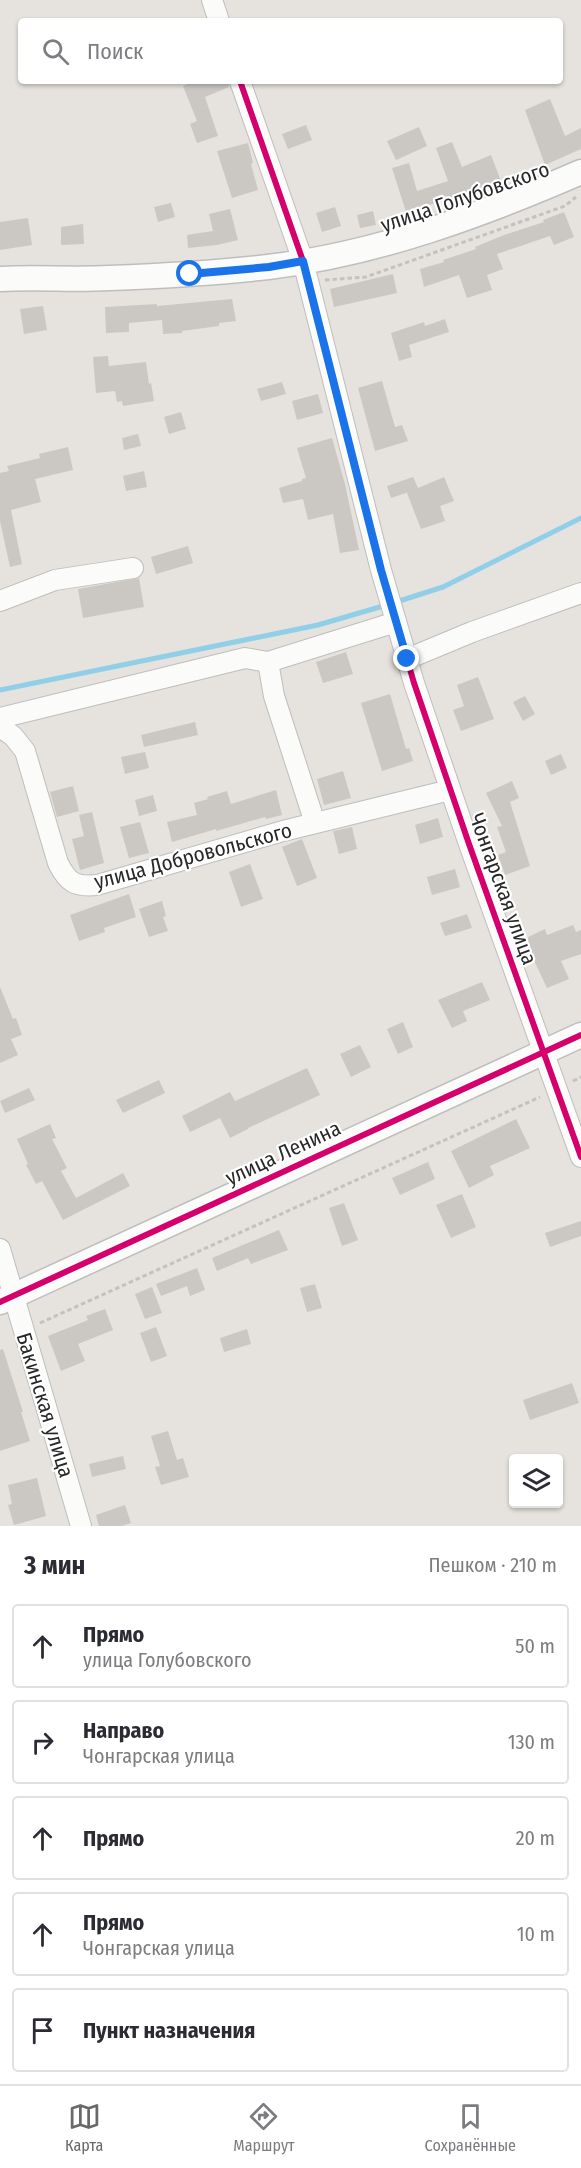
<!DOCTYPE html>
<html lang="ru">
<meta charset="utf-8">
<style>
body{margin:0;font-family:"Fira Sans Condensed",sans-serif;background:#f7f7f7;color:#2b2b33}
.controls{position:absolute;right:18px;bottom:18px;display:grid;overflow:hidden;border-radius:6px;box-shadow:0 2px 4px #0004}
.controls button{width:54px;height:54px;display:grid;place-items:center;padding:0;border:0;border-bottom:2px solid #e1e1e2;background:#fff;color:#2b2b33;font:30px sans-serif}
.stop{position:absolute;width:18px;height:18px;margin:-14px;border:4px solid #1a73e8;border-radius:50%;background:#fff}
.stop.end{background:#1a73e8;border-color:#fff;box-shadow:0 2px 6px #0008}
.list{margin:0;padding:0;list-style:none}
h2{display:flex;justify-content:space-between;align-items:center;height:78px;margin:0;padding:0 24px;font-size:26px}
h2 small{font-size:20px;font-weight:400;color:#7c7c81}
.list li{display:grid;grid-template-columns:39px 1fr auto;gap:18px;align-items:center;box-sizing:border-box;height:84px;margin:0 12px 12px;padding:0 12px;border:2px solid #e1e1e2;border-radius:6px}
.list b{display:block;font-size:22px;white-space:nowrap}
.list p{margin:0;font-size:20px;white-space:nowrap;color:#7c7c81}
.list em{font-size:20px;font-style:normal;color:#7c7c81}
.icon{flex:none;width:33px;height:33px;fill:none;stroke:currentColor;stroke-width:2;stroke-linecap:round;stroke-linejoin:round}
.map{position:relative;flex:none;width:581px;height:1526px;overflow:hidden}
.search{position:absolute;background:#fff;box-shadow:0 2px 4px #0004;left:18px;right:18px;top:18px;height:66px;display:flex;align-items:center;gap:15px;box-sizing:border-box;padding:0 21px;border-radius:6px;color:#7c7c81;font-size:22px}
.sheet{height:558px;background:#fff}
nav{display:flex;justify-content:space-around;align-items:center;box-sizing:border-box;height:84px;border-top:2px solid #e1e1e2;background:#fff;font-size:16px;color:#7c7c81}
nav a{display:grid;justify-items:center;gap:3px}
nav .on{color:#6a6967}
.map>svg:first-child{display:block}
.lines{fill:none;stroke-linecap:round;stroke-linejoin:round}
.stream{stroke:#91cfe8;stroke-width:5}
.building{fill:#cbc8c4}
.minor-casing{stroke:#bfbebf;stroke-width:22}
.tertiary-casing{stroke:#bfbebf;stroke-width:27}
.path{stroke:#c3c2c2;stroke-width:3;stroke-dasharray:4.5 3;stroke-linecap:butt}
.minor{stroke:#fbfbfa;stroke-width:20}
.tertiary{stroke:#fbfbfa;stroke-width:24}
.cycleway-casing{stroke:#fff;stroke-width:10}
.cycleway{stroke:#d6006c;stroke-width:6}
.route{stroke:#1a73e8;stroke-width:8}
.labels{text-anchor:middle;stroke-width:4.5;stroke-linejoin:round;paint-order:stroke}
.street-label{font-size:21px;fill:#282828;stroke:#fff}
</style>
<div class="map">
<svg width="581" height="1526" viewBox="0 0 581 1526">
<rect width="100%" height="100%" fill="#e6e2dd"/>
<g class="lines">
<!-- stream -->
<path class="stream" d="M0,690L318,625L390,604L443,587L581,518"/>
</g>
<!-- building -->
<g class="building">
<path d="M195,81H228L229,87L205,97L218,136L197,143L190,124L197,121L183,86Z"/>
<path d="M550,99L565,136L581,128V149L545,165L525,110Z"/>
<path d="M306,125L312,140L288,149L282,134Z"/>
<path d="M419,127L427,146L396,160L387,141Z"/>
<path d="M452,142L462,167L491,155L501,181L472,192L406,212L392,168L409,163L417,191L448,181L436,148Z"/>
<path d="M248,143L253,163L251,164L258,190L232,198L217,151Z"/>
<path d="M171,203L175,217L158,222L154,207Z"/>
<path d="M335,207L341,226L322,232L316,213Z"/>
<path d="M230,209L238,240L217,245L188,248L187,235L213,231L209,214Z"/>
<path d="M373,211L376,225L360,228L357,215Z"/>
<path d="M564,212L574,237L554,245L550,236L497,254L503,269L487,275L492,290L467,298L459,275L424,287L420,269L444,262L443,260L476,249L475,247L504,235L544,222L543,220Z"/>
<path d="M28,218L32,245L0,250V222Z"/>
<path d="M83,224L84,244L61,245V227Z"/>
<path d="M393,274L397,293L334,307L330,289Z"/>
<path d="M232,299L236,321L219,323V326L182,331V333L163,334L162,320L129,323V332L106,333L105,307L157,304V306Z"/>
<path d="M43,306L47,330L24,334L20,309Z"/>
<path d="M445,319L449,332L409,345L412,357L399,361L391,333L424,322L425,326Z"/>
<path d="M108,356L109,366L146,362L149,384L151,383L154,401L123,406L122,401L117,402L115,391L96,393L93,357Z"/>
<path d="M382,381L395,427L402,425L408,441L375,451L358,388Z"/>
<path d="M282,382L286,394L261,401L257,389Z"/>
<path d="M318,394L323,413L297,420L292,401Z"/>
<path d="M181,412L186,429L169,434L164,417Z"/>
<path d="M138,434L141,446L124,450L122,438Z"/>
<path d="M332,438L345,484L359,550L340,553L333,514L308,520L303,499L283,503L279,488L302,481V479L306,478L297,448Z"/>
<path d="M68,447L73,470L35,479L41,502L11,510L22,564L10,567L0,521V473L9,471L7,466L40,458L39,454Z"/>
<path d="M144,471L147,487L126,491L123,476Z"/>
<path d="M413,477L418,488L444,477L454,501L440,506L445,521L421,529L407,493L409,492L391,498L387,486Z"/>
<path d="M188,546L193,563L156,574L151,557Z"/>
<path d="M139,578L144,607L83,618L78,589Z"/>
<path d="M346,652L353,674L323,683L316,662Z"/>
<path d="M478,677L494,719L461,731L453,710L464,706L457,685Z"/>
<path d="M390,694L406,749L409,748L413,761L382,771L361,703Z"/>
<path d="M525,696L535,714L523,721L513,702Z"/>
<path d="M195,722L198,735L144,747L141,735Z"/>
<path d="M145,752L149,768L125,774L121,757Z"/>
<path d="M561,754L567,768L551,775L545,761Z"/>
<path d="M343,771L351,798L324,805L317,779Z"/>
<path d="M512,781L519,798L510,802L530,866L505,875L498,855L506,852L497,827L502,826L486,793Z"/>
<path d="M73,786L79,811L57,817L50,792Z"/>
<path d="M276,790L282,815L266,819L265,817L216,831V829L172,842L167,822L197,815L194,803L208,799L207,797L227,791L231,804Z"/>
<path d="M153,795L157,811L139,816L135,800Z"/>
<path d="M92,812L104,863L80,870L72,839L84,836L79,815Z"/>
<path d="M438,818L443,837L420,844L415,825Z"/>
<path d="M140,822L149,853L129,858L120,827Z"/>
<path d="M352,827L357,849L339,854L333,831Z"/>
<path d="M302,839L317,878L297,886L282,847Z"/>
<path d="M250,864L263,899L241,907L229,872Z"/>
<path d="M455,869L460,887L432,895L427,877Z"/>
<path d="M129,894L136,917L104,928L105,932L79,941L70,915Z"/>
<path d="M162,901L166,916L163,917L168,931L149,937L139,909Z"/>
<path d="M467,914L472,928L445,936L440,923Z"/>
<path d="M573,925L576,932L581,930V954L561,961L569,979L547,988L524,939L545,929L547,935Z"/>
<path d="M482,982L490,1000L463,1011L467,1021L452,1028L438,1000Z"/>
<path d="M0,987L13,1019L16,1018L22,1035L11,1039L18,1055L0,1063Z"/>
<path d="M403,1022L413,1047L398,1054L387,1029Z"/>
<path d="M360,1045L371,1067L351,1077L340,1054Z"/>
<path d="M307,1068L320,1095L248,1128V1129L230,1138L220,1118L190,1132L182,1116L230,1092L235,1101Z"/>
<path d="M159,1080L165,1093L123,1113L116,1100Z"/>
<path d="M29,1088L35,1100L5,1113L0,1101Z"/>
<path d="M516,1119L530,1148L490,1166L494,1175L469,1188L451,1151Z"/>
<path d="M50,1124L56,1138L52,1139L67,1168L61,1171L76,1198L123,1173L130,1186L63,1220L42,1181L36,1184L26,1165L28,1164L17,1139Z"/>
<path d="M428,1162L435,1179L400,1195L392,1178Z"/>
<path d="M462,1194L476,1227L451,1238L436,1205Z"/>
<path d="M344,1203L358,1240L342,1246L329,1208Z"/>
<path d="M581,1221V1236L550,1247L545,1233Z"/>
<path d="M279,1230L288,1250L251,1264L248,1258L217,1271L212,1258Z"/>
<path d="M197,1268L205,1290L190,1296L187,1286L161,1296L156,1284Z"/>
<path d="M315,1284L322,1308L307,1312L300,1288Z"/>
<path d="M152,1287L162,1313L145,1319L135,1294Z"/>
<path d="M105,1309L113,1330L78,1344L85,1361L61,1371L48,1336L88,1320L86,1316Z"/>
<path d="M156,1327L167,1356L151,1362L140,1333Z"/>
<path d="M247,1329L251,1344L224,1352L220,1338Z"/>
<path d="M3,1349L23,1412H21L30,1441L0,1451V1350Z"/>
<path d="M572,1383L579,1403L530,1420L523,1400Z"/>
<path d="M168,1431L177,1460L183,1458L189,1477L161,1485L155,1467L160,1466L151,1436Z"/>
<path d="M123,1456L126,1469L92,1477L89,1464Z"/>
<path d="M37,1478L46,1516L14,1525L8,1505L12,1504L8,1485Z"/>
<path d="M125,1505L131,1523L122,1526H99L96,1515Z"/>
</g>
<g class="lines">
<defs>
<g id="minor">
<path d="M212,0L219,21"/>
<path d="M240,81L303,261L381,570L414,683L469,844L581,1157"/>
<path d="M0,601L55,580L133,568"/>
<path d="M407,659L472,632L581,593"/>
<path d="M0,718L245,658L268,662"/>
<path d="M0,727L13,736L25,751L58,863C68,883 75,887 97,885L283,831L450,790"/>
<path d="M315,823L274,696L268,662L396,622"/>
<path d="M0,1249L81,1526"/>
</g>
<g id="tertiary">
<path d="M0,279C36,277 73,280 109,278C162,276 216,273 268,267C377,254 482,215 581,172"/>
<path d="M0,1302L581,1035"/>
</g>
</defs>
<!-- minor casing -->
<use href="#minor" class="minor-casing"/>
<!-- tertiary casing -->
<use href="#tertiary" class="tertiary-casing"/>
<!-- path -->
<g class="path">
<path d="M325,280L366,277L565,206L576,197"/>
<path d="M573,1081L581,1077"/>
<path d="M40,1323L540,1097"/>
</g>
<!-- minor -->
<use href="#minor" class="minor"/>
<!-- tertiary -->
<use href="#tertiary" class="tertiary"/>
<defs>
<g id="cycleway">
<path d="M240,81L303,261L381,570L414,683L469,844L581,1157"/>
<path d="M0,1302L581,1035"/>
</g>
</defs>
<!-- cycleway casing -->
<use href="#cycleway" class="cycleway-casing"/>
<!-- cycleway -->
<use href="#cycleway" class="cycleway"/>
</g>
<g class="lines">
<!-- route -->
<path class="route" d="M190,274L269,267L303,261L381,570L407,659"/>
</g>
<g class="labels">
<!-- street labels -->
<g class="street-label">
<text transform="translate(465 197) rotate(-19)" y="7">улица Голубовского</text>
<text transform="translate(193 856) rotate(-15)" y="7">улица Добровольского</text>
<text transform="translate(503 889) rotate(70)" y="7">Чонгарская улица</text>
<text transform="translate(283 1153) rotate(-25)" y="7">улица Ленина</text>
<text transform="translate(45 1405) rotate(73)" y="7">Бакинская улица</text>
</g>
</g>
</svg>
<div class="controls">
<button><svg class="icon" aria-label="layers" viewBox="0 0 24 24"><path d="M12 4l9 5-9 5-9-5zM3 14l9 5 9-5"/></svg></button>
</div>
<div class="stop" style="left:190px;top:274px"></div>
<div class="stop end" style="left:407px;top:659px"></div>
<div class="search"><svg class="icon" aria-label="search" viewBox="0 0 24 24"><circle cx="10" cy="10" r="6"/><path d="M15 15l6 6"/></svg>Поиск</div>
</div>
<section class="sheet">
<h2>3 мин<small>Пешком · 210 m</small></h2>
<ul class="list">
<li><svg class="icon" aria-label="ahead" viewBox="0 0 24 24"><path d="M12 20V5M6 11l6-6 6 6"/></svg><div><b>Прямо</b><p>улица Голубовского</p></div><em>50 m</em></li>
<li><svg class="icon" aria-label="right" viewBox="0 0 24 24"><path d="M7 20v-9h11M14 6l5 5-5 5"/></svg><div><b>Направо</b><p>Чонгарская улица</p></div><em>130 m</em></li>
<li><svg class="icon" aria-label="ahead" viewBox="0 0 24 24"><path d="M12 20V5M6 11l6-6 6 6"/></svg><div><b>Прямо</b></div><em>20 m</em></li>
<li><svg class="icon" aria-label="ahead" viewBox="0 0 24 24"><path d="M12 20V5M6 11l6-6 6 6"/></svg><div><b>Прямо</b><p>Чонгарская улица</p></div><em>10 m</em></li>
<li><svg class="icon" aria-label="arrive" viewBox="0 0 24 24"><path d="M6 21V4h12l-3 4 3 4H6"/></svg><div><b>Пункт назначения</b></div></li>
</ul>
</section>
<nav>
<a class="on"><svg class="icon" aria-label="map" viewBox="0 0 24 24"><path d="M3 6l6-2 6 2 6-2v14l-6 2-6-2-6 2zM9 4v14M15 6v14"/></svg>Карта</a>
<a><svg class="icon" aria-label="directions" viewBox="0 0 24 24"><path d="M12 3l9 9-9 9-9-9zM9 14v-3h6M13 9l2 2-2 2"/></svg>Маршрут</a>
<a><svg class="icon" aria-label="saved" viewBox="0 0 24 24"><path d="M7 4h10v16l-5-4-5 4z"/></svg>Сохранённые</a>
</nav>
